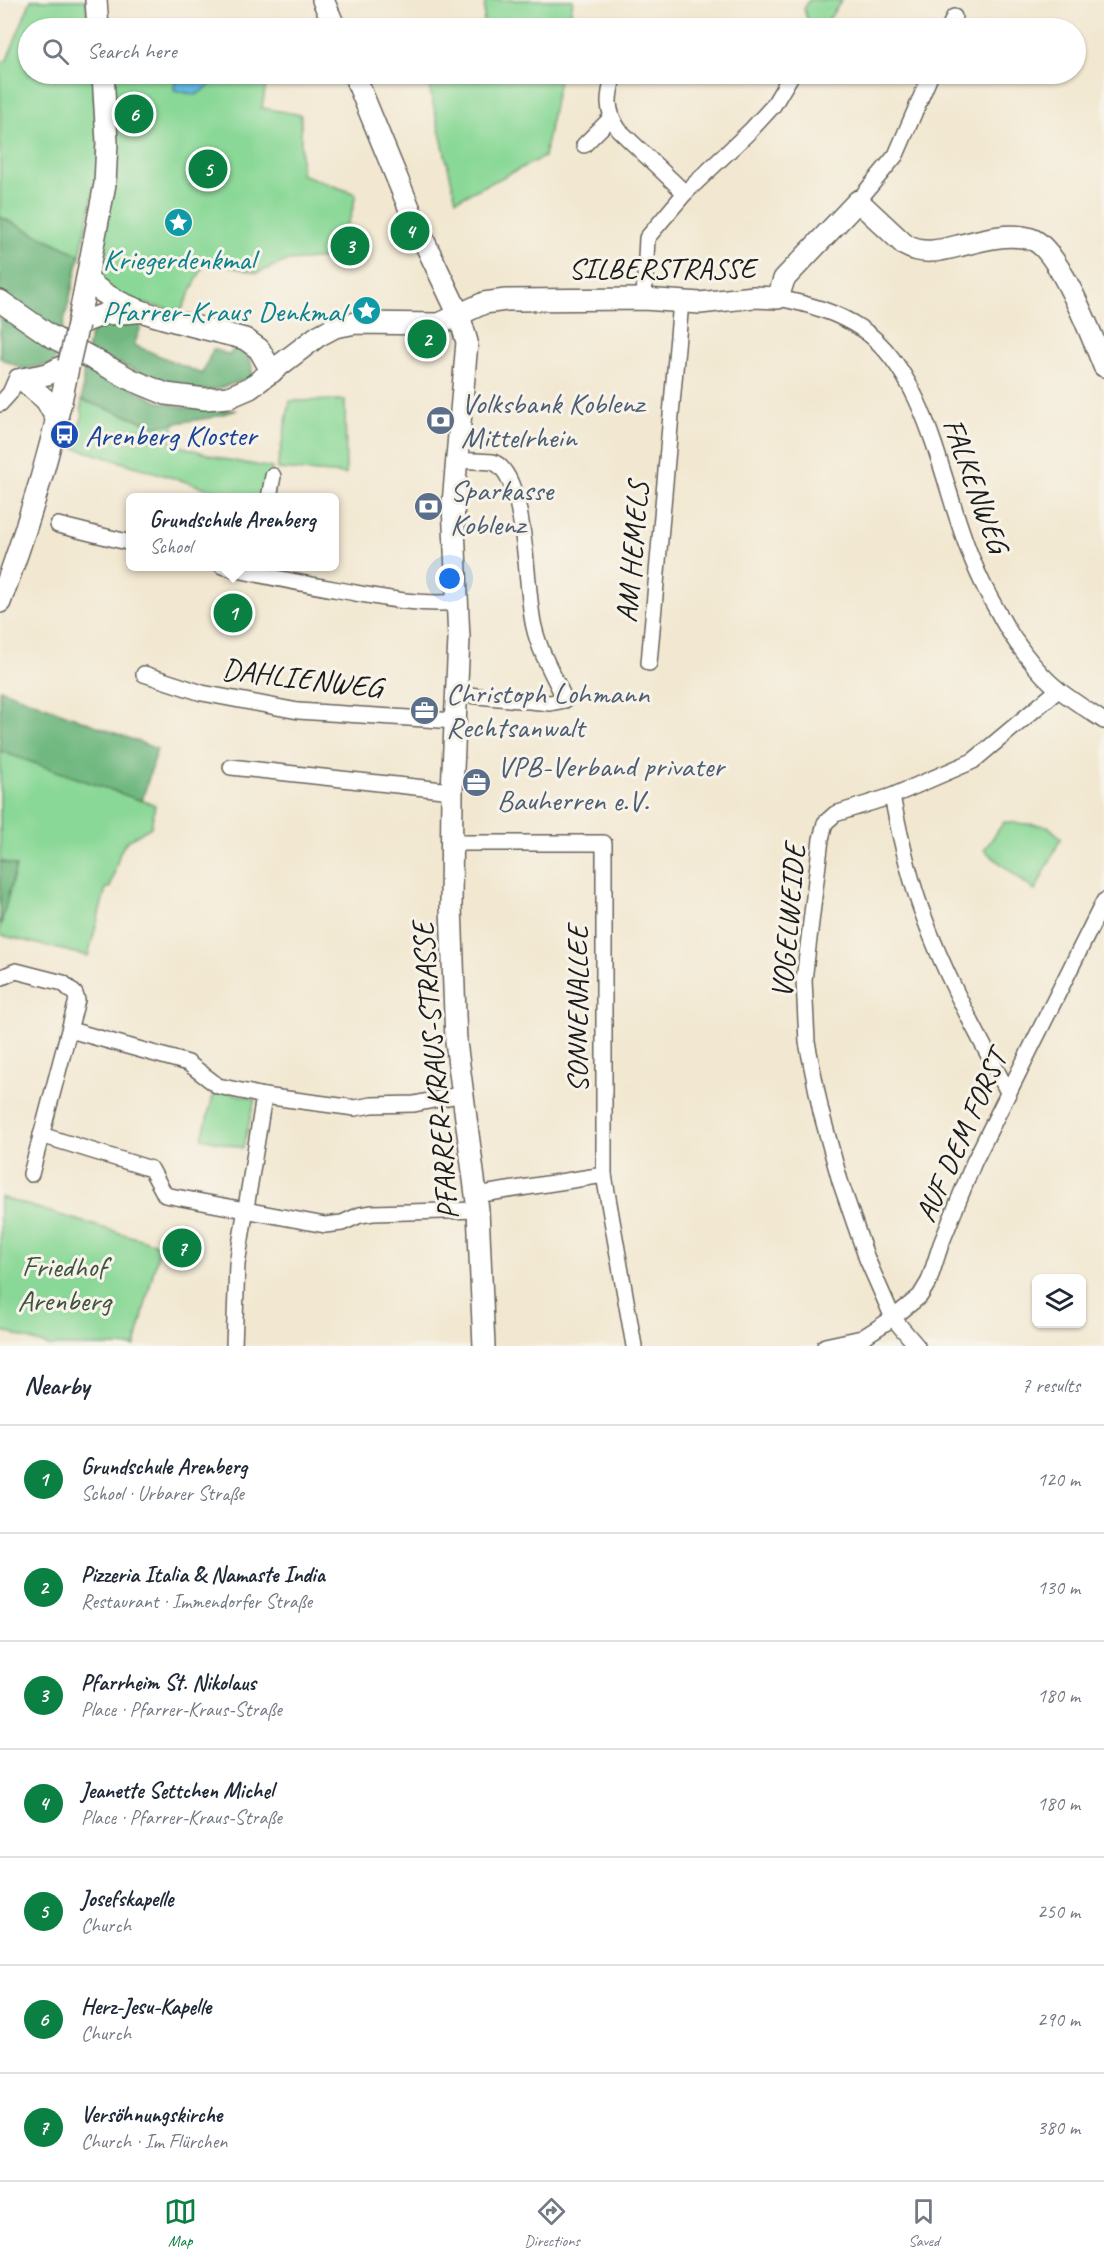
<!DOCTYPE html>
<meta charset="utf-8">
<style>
body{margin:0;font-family:Caveat,sans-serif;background:#f2f2f3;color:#1f2937}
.controls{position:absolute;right:18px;bottom:18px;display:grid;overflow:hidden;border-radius:9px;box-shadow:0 2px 4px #0004}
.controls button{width:54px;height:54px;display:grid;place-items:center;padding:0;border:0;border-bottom:2px solid #e0e1e3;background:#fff;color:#1f2937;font:30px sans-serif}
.you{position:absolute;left:450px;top:579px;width:21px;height:21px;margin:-15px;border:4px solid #fff;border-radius:50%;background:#1a73e8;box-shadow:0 0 0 9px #1a73e833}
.badge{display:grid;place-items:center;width:39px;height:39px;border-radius:50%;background:#0b8043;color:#fff;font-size:20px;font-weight:700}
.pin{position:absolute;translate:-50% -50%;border:3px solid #fff;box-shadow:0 2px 6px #0006}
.popup{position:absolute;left:126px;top:493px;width:213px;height:78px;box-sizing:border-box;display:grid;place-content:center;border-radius:9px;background:#fff;filter:drop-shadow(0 2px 4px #0005);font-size:20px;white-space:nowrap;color:#747a83}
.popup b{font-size:22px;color:#1f2937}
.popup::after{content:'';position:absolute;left:50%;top:100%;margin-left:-12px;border:12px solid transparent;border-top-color:#fff}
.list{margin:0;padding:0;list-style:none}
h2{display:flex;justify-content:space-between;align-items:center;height:78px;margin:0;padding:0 24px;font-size:26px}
h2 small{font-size:20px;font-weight:400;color:#747a83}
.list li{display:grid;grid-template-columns:39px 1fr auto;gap:18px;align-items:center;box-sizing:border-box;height:108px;padding:0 24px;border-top:2px solid #e0e1e3}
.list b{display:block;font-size:22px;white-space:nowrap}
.list p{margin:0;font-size:20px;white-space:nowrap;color:#747a83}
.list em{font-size:20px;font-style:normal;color:#747a83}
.icon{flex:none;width:33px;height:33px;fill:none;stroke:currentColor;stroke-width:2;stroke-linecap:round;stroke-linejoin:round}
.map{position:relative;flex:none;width:1104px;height:1346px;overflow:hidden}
.search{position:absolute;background:#fff;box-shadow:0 2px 4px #0004;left:18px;right:18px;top:18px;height:66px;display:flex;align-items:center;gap:15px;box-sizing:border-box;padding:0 21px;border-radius:33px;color:#747a83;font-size:22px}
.sheet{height:834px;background:#fff}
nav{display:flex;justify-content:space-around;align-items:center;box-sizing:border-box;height:84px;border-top:2px solid #e0e1e3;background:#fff;font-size:16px;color:#747a83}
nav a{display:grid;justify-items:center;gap:3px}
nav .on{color:#0b8043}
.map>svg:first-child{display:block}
.green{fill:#8ad897;stroke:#537a5a;stroke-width:1.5}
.forest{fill:#6fb880;stroke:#466a4e;stroke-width:1.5}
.water{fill:#66bae2;stroke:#416b7f;stroke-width:1.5}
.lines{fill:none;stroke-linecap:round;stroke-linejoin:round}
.street-casing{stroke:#67635b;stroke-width:18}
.secondary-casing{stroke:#67635b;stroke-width:24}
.street{stroke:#fff;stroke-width:15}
.secondary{stroke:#fff;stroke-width:21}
.secondary-bridge-casing{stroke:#67635b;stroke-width:24;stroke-linecap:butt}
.secondary-bridge{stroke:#fff;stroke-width:21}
.labels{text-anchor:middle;stroke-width:6;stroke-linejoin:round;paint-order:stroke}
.culture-label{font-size:30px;fill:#0d838f;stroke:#f7f3e8}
.street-label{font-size:30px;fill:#1c1c1c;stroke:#f7f3e8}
.service-label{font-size:30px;fill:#4e5e75;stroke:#f7f3e8;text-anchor:start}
.transit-label{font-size:30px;fill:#164399;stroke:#f7f3e8;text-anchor:start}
.park-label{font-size:30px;fill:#3d5441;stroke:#f7f3e8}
</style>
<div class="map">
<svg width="1104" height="1346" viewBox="0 0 1104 1346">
<rect width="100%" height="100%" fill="#f7f3e8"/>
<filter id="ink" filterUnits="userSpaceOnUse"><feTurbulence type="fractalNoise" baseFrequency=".0167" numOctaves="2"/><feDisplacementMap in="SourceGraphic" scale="12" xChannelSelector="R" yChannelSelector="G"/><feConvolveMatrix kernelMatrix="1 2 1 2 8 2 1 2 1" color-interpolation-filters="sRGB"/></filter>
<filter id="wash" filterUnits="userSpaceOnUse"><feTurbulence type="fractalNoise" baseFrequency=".008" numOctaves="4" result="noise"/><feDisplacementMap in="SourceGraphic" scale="24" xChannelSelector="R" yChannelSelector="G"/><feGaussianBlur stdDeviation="1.35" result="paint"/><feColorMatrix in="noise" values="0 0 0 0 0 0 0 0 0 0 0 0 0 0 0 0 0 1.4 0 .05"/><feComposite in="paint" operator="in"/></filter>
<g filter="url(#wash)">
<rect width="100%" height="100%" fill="#f2e8d1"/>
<!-- green -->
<g class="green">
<path d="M31,0H86L89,28H28V74H93L100,164L80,255L0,217V60L6,62Z"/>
<path d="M485,0H573L568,28H483Z"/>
<path d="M809,0H842L823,28H820L807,19L804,9Z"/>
<path d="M110,74H252L267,78L262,108L301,115V174L356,194L351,216L331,258L287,261L257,273L206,261L181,311L138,303L100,285L98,274L113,189Z"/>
<path d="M480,74H560L544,157L456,200L427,78L479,80Z"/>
<path d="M82,400L156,426L175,422L171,443L223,459L272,468L266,497H246L219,492L72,447L83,415L81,409Z"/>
<path d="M345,400L346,474L277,469L290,401Z"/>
<path d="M0,751L155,805L151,827L126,842L120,852L110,888H106L88,956L0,935V927L16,866L0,861Z"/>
<path d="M1004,822L1048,826L1061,838L1035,891L984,850Z"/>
<path d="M215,1089L255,1099L243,1148L202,1138Z"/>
<path d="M0,1197L160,1245L135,1346H49L0,1330Z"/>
</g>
<!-- forest -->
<g class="forest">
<path d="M0,217L80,255L61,334L0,293Z"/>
<path d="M0,311L59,349L54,361L49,365L23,369L0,358Z"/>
<path d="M142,324L134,345L202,374L213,349L230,355L234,347C248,352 253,361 252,376L248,379L213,390H185L87,351L90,336L97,325Z"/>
<path d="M84,361L156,401L186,408L237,410L209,418L156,426L82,400Z"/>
<path d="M0,689L157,749L142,801L0,751Z"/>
<path d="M0,861L16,866L0,927Z"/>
</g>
<!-- water -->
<path class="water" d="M176,74H206L212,84L196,95L174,90Z"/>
</g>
<g filter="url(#ink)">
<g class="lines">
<defs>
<g id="street">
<path d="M949,28L954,17"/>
<path d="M614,74C608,96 605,109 619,130L685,193"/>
<path d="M584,145L611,118"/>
<path d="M858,201L896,155L931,74"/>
<path d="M778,298C808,304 837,312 862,329C929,375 942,489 972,559C979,577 988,595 998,612C1012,639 1036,672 1059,690C1073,701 1089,711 1104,721"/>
<path d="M644,299L647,238L685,193L750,131L773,106L792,74"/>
<path d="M0,404L10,393L17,377"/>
<path d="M456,460L493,462C528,475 525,593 534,627C540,653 554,676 565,700L550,703L457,694"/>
<path d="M269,498L273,476"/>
<path d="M58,525L131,543"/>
<path d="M222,566C261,576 300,583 339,590C379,597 418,606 458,602"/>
<path d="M649,663L681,302"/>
<path d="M144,674L202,693L298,711L456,721"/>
<path d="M231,767L452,791"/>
<path d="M892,796C900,837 909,878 924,917C946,978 978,1035 1008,1092"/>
<path d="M452,843H604V1175"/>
<path d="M0,978L16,971L63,983L75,994L77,1000L31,1174"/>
<path d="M70,1030L188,1063L218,1086L264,1096L355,1108L372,1105L414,1104L463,1094"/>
<path d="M41,1135L151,1169L165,1195L325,1225L342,1223L360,1215L373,1213L478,1210"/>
<path d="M476,1195L604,1175L634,1346"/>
<path d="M234,1346L237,1264L264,1096"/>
<path d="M825,1346L862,1338L893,1318L920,1296L929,1281L941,1244L974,1162L1104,901"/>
<path d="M917,1346L893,1318L867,1259L840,1181L821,1112L807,1042L804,980L821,839L825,823L835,814L892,796L973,761L1058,690"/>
</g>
<g id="secondary">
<path d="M96,0L98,28"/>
<path d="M323,0L335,28"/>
<path d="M354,74L415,222L459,315L467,342L453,504L459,639L452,791L451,906L456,1042L478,1210L484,1346"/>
<path d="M87,279C120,315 197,325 245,339L259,349L272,372"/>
<path d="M0,301L49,335L132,380L166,394L205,399L229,397L250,388L318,336L335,327L356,323L439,324L484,303L506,300L644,299L700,303L754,297L778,298L784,279L858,201L905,245C922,255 939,251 958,246C981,240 1008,232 1031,239C1058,247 1093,339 1104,366"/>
<path d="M78,324L105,184L107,142L103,74"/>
<path d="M78,324L105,314L135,312"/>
<path d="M22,379L46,400L58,421"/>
<path d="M22,379L48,374L69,363"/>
<path d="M0,602C29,524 53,446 69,363"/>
</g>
</defs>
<!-- street casing -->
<use href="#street" class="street-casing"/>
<!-- secondary casing -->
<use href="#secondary" class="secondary-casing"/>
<!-- street -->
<use href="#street" class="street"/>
<!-- secondary -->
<use href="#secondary" class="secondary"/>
<defs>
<path id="secondary-bridge" d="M69,363L78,324"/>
</defs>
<!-- secondary-bridge casing -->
<use href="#secondary-bridge" class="secondary-bridge-casing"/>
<!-- secondary-bridge -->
<use href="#secondary-bridge" class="secondary-bridge"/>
</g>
</g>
<!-- icons -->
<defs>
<symbol id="sight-disc" viewBox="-11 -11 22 22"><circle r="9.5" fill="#0f9aa8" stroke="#f7f3e8"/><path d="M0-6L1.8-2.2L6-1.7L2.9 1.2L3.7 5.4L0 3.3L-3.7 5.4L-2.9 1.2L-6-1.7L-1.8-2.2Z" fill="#fff"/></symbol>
<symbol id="bank-disc" viewBox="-11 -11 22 22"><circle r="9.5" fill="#5c6f8a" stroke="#f7f3e8"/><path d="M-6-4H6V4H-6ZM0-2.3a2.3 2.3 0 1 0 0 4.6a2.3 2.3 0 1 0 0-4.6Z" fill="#fff"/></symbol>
<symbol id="bus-disc" viewBox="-11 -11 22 22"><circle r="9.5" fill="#1a4fb4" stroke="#f7f3e8"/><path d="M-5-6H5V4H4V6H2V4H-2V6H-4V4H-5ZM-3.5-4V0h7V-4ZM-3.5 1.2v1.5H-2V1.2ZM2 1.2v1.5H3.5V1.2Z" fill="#fff"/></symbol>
<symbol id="office-disc" viewBox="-11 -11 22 22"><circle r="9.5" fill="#5c6f8a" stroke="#f7f3e8"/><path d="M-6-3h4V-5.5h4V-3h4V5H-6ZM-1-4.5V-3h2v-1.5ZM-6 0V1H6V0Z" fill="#fff"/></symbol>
</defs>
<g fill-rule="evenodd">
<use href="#sight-disc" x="162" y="206" width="33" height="33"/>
<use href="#sight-disc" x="350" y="294" width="33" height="33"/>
<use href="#bank-disc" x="424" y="404" width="33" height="33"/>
<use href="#bus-disc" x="48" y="418" width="33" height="33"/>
<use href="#bank-disc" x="412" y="490" width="33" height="33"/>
<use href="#office-disc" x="408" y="694" width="33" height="33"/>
<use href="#office-disc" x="460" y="766" width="33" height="33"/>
</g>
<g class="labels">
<!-- culture labels -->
<g class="culture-label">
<text x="179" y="269">Kriegerdenkmal</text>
<text x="345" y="321" text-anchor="end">Pfarrer-Kraus Denkmal</text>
</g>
<!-- street labels -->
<g class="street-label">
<text x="662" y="278">SILBERSTRASSE</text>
<text transform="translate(976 485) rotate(70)" y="10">FALKENWEG</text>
<text transform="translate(632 552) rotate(-85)" y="10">AM HEMELS</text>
<text transform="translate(302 678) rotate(7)" y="10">DAHLIENWEG</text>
<text transform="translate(788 921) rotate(-85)" y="10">VOGELWEIDE</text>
<text transform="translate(577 1009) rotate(-90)" y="10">SONNENALLEE</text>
<text transform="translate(435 1071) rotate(-95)" y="10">PFARRER-KRAUS-STRASSE</text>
<text transform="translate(961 1136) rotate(-66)" y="10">AUF DEM FORST</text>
</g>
<!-- service labels -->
<g class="service-label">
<text x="461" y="413">Volksbank Koblenz<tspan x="461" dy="34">Mittelrhein</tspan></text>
<text x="450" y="500">Sparkasse<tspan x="450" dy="34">Koblenz</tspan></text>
<text x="446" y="703">Christoph Lohmann<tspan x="446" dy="34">Rechtsanwalt</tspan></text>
<text x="497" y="776">VPB-Verband privater<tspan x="497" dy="34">Bauherren e.V.</tspan></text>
</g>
<!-- transit labels -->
<g class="transit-label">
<text x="85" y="445">Arenberg Kloster</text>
</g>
<!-- park labels -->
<g class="park-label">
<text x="64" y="1276">Friedhof<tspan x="64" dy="34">Arenberg</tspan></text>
</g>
</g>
</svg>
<div class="controls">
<button><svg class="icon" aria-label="layers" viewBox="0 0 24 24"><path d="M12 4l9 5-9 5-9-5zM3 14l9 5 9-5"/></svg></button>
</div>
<div class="you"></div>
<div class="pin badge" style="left:233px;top:613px">1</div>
<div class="popup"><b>Grundschule Arenberg</b>School</div>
<div class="pin badge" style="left:427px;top:339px">2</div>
<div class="pin badge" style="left:350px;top:246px">3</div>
<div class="pin badge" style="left:410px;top:231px">4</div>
<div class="pin badge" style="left:208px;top:169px">5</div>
<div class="pin badge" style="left:134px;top:114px">6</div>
<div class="pin badge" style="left:182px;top:1248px">7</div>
<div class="search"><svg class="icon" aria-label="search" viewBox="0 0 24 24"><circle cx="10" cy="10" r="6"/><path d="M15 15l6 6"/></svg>Search here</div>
</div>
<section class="sheet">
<h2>Nearby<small>7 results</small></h2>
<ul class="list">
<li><span class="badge">1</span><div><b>Grundschule Arenberg</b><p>School · Urbarer Straße</p></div><em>120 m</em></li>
<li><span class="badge">2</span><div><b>Pizzeria Italia &amp; Namaste India</b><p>Restaurant · Immendorfer Straße</p></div><em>130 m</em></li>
<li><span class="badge">3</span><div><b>Pfarrheim St. Nikolaus</b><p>Place · Pfarrer-Kraus-Straße</p></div><em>180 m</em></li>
<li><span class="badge">4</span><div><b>Jeanette Settchen Michel</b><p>Place · Pfarrer-Kraus-Straße</p></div><em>180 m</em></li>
<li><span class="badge">5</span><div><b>Josefskapelle</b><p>Church</p></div><em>250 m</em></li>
<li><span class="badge">6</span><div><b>Herz-Jesu-Kapelle</b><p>Church</p></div><em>290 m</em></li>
<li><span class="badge">7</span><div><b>Versöhnungskirche</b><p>Church · Im Flürchen</p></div><em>380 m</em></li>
</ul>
</section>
<nav>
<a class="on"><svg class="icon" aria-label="map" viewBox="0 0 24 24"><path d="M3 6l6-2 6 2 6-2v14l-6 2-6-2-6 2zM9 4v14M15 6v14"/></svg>Map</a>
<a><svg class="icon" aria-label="directions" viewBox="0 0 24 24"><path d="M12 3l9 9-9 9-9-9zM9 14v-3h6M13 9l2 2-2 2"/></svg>Directions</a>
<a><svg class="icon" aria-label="saved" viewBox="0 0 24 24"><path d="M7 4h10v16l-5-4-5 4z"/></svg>Saved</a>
</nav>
